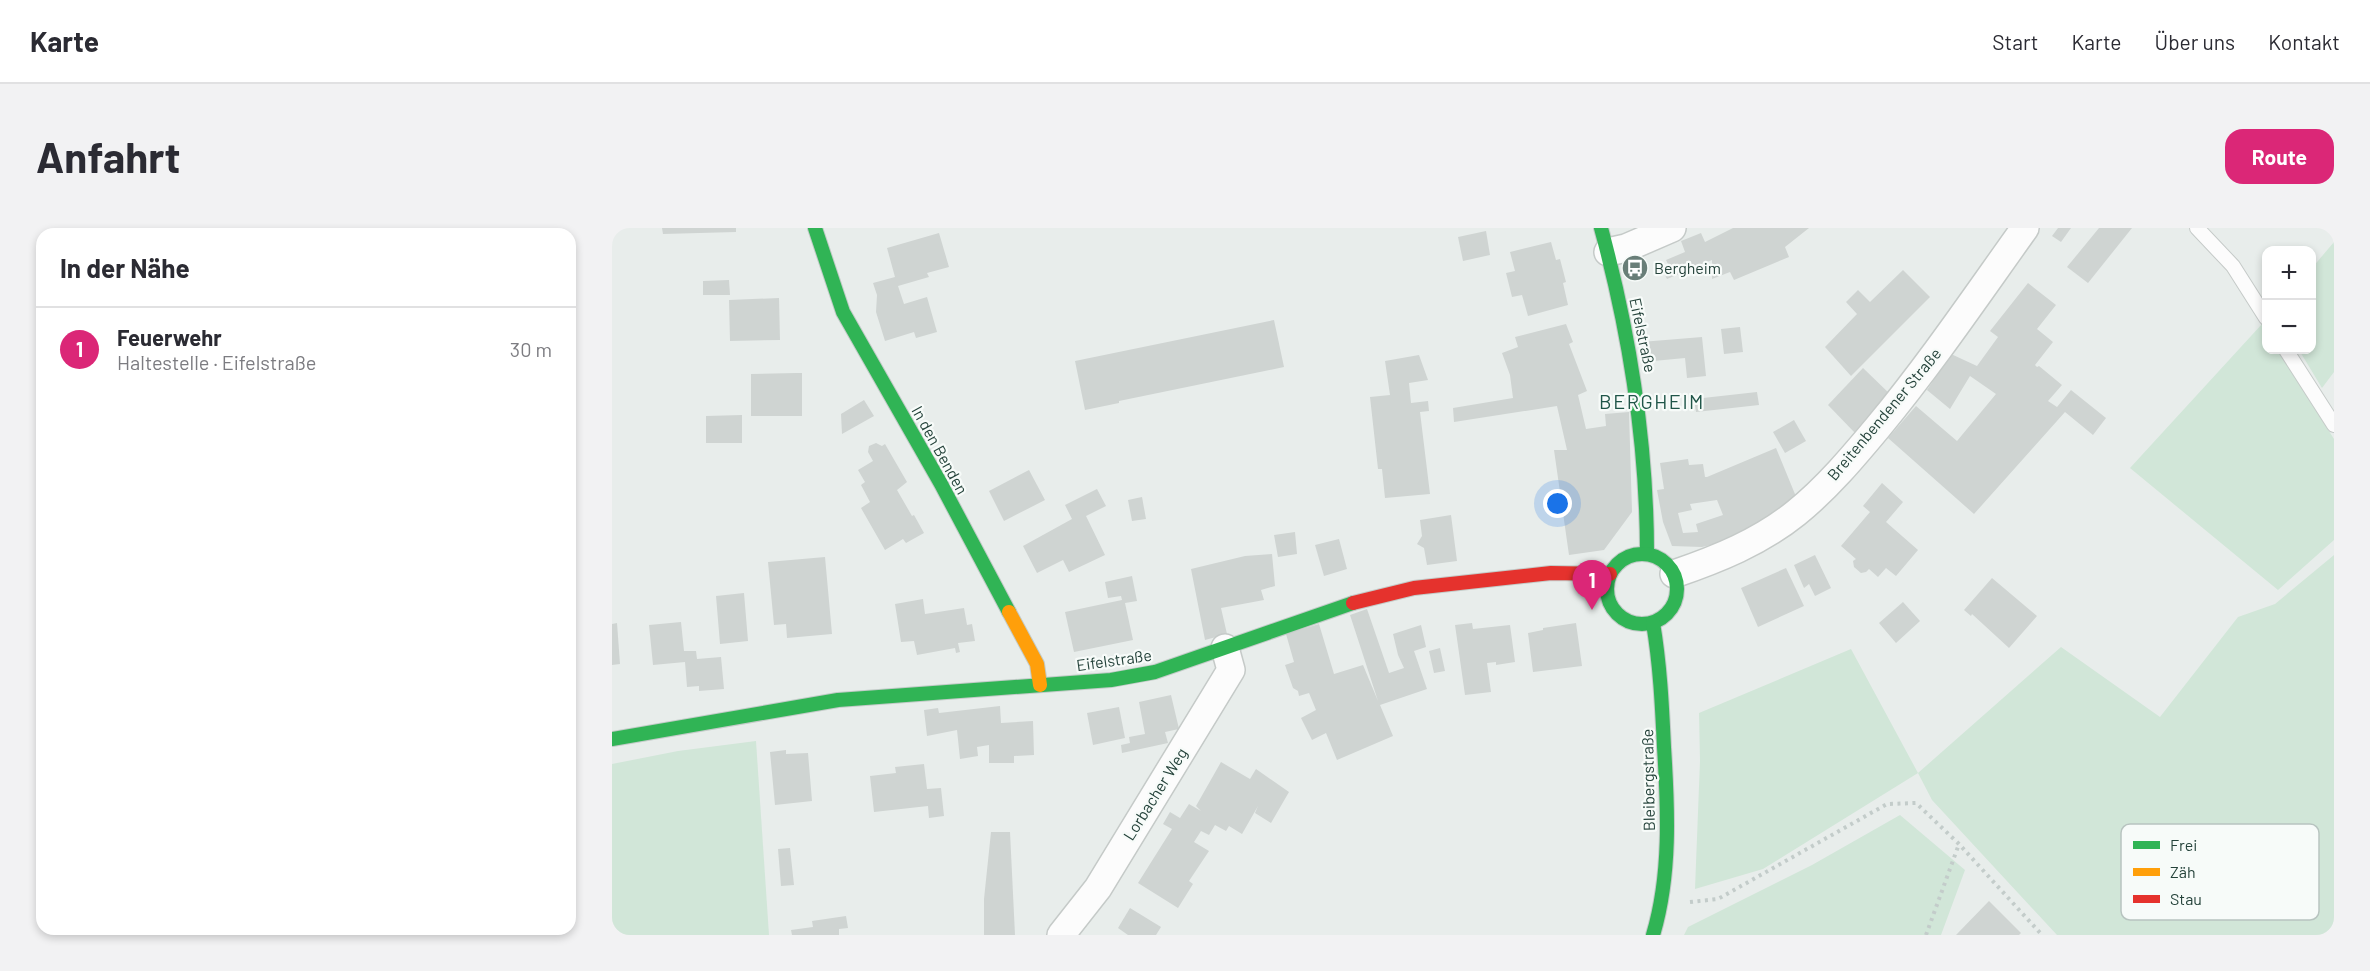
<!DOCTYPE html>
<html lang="de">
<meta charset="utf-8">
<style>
body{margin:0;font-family:Barlow,sans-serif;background:#f2f2f3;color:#2b2b33}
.controls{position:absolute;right:18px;top:18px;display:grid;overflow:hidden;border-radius:12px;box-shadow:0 3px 9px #0003}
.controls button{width:54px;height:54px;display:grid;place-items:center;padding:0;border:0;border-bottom:2px solid #e1e1e2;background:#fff;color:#2b2b33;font:30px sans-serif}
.you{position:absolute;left:946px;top:276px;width:21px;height:21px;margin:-15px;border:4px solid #fff;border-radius:50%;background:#1a73e8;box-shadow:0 0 0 9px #1a73e833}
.badge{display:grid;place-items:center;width:39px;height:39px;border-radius:50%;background:#db2777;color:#fff;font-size:20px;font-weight:700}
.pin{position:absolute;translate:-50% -50px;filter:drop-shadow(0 2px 3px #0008)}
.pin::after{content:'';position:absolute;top:32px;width:21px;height:18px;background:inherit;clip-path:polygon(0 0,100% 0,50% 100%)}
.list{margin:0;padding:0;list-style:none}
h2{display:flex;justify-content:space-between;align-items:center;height:78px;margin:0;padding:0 24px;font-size:26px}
h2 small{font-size:20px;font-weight:400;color:#7c7c81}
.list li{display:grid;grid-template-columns:39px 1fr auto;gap:18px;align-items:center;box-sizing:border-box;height:84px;padding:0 24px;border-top:2px solid #e1e1e2}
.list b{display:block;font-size:22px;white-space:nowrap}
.list p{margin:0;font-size:20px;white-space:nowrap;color:#7c7c81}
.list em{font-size:20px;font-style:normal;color:#7c7c81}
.map{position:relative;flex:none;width:1722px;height:707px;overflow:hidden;border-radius:18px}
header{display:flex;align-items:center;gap:36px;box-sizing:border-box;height:84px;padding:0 30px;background:#fff;border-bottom:2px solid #e1e1e2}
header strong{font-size:28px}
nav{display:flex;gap:33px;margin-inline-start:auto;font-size:21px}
.intro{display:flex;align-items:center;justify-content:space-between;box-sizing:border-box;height:144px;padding:0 36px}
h1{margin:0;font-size:42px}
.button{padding:15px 27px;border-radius:18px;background:#db2777;color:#fff;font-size:21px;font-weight:700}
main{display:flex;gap:36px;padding:0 36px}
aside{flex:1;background:#fff;border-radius:18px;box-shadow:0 3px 9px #0003}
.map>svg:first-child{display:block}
.green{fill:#d1e6d8}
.building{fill:#cfd4d2;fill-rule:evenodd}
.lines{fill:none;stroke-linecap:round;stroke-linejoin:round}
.lane-casing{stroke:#c5cac8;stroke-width:16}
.street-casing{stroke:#c5cac8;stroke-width:30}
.fast-casing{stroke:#c3cbc8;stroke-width:16}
.slow-casing{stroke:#c3cbc8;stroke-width:16}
.jam-casing{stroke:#c3cbc8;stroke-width:16}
.path{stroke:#c3ccca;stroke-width:4;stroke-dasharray:3 4.5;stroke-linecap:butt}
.lane{stroke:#fcfcfc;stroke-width:14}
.street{stroke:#fcfcfc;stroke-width:27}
.fast{stroke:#30b455;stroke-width:14}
.slow{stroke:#ff9f0a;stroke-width:14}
.jam{stroke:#e5322d;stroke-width:14}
.labels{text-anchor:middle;stroke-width:4.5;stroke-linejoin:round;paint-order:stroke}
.poi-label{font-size:16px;fill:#24423a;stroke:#f7fbf9;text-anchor:start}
.street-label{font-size:16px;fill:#24423a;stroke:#f7fbf9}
.quarter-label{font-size:20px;letter-spacing:1.5px;fill:#1f5548;stroke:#f7fbf9}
.key{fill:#f7fbf9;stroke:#b8c4c0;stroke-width:1.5}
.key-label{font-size:16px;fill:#24423a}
</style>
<header>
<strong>Karte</strong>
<nav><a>Start</a><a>Karte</a><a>Über uns</a><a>Kontakt</a></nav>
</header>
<div class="intro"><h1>Anfahrt</h1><a class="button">Route</a></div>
<main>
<aside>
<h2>In der Nähe<small></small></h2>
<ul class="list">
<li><span class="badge">1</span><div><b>Feuerwehr</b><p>Haltestelle · Eifelstraße</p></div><em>30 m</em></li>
</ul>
</aside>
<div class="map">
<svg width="1722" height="707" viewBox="0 0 1722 707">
<rect width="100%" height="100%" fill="#e8edeb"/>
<!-- green -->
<g class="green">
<path d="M1722,14V144L1710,160L1687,122H1700V40Z"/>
<path d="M1650,96L1654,102V122H1666L1722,211V312L1666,362L1518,240Z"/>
<path d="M1722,327V707H1445L1320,572L1306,545L1151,641L1083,661L1088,533L1087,485L1239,421L1306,545L1449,419L1548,489L1626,389L1663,376Z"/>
<path d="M144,513L157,707H0V536L66,523Z"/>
<path d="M1288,587L1353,642L1329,707H1072L1076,699L1200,637Z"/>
</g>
<!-- building -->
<g class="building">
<path d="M50,0H124V4L51,6Z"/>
<path d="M1121,0H1197L1173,19L1177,29L1122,52L1118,44L1100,51V32L1055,51L1050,41L1057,38L1054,32L1073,24L1069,13L1089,5L1093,14Z"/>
<path d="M1446,0H1459L1449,14L1440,8Z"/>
<path d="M1487,0H1520L1476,55L1455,39Z"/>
<path d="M874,3L878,27L851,33L846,9Z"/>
<path d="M327,5L337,39L315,45L317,49L286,58L292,76L315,69L325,104L304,110L302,104L273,113L264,84L265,67L261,55L283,49L275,20Z"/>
<path d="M939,14L944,32L948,31L954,54L951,55L956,77L916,88L910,67L900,69L894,45L903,43L898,24Z"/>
<path d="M1291,42L1318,69L1239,148L1213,119L1245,86L1234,74L1246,62L1258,74Z"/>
<path d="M117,52L118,67H91V53Z"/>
<path d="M1416,55L1444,77L1425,101L1441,114L1423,137L1425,139L1427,138L1450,157L1436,173L1445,179L1459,162L1494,190L1481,207L1453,184L1362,286L1276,210L1304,178L1345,213L1384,166L1358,148L1338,181L1315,162L1339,126L1365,138L1386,109L1378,103Z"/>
<path d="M167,70L168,112L118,113L117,72Z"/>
<path d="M662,92L672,139L507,173V175L473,182L463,133Z"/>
<path d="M954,96L961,114L957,116L975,163L966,167L974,201L994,198L993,186L1017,184L1020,284L992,322L957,327L942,222H955L945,178L842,194L841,180L901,170L898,147L890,125L906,119L903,109Z"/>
<path d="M1128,99L1131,124L1112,126L1109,101Z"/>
<path d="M1090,109L1094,148L1075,150L1073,130L1031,134L1029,114Z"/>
<path d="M807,127L816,152L797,155L799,175L816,173L817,183L808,184L818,266L773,270L770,241H766L758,169L778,167L773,133Z"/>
<path d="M1251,140L1281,169L1244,206L1216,177Z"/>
<path d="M184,145H190V188H139V146Z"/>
<path d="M1145,164L1147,177L1084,184L1082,171Z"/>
<path d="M252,172L262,188L230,206L229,186Z"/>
<path d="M130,187V215H94V188Z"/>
<path d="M1182,192L1194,213L1173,225L1161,204Z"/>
<path d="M264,215L270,218L273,216L295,254L285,262L300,288L302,287L312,305L294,315L291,311L273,322L249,280L258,274L249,257L253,254L246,242L261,233L256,224L257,218Z"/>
<path d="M1164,220L1185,271L1128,310L1090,319L1060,318L1051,294L1045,262L1052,261L1048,235L1076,231L1077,237L1091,236L1093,249H1095ZM1105,272L1111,287L1084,296L1086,304L1071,305L1066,285L1080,282L1078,276Z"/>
<path d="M417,242L433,272L392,293L377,263Z"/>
<path d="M1270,255L1291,274L1274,294L1306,322L1284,348L1274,340L1266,349L1257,341L1254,344L1249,345L1242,339L1241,333L1244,331L1229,318L1258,284L1251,278Z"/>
<path d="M485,261L494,278L474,288L493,327L457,344L451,332L425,345L411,318L460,291L453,277Z"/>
<path d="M530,269L534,291L520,293L516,272Z"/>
<path d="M839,287L845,333L815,337L812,320L805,316L810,308L808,292Z"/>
<path d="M683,304L685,326L666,329L662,307Z"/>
<path d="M727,311L735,341L712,348L703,317Z"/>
<path d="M660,326L663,358L649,362L652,372L609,380L615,406L593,412L579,341L633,328Z"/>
<path d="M1203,327L1219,360L1203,368L1197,356L1192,360L1182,337Z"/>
<path d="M213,329L220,406L175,410L174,396L162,397L156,334Z"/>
<path d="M1174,340L1192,378L1146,399L1129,360Z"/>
<path d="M520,348L525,373L513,375L521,412L462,424L453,384L510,372L509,368L496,370L493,354Z"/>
<path d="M1380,350L1425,388L1397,420L1360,386L1359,388L1352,382Z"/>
<path d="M132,365L136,413L108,416L104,368Z"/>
<path d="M311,371L313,386L352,380L355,397L360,396L363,413L346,415L348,424L344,425L343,420L305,427L302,413L289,414L283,376Z"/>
<path d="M1291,374L1308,393L1284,415L1267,395Z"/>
<path d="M755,381L777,445L792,440L786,427L781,406L809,397L814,419L802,423L815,461L768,477L781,508L725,532L714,505L700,512L689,490L704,482L697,465L687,468L686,463L681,460L673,437L682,434L674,406L707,396L722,446L751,437L766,473L738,387Z"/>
<path d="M69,394L72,423H84L85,431L109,429L112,461L87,463V458L75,459L73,434L41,437L37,397Z"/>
<path d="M5,395L8,436L0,437V396Z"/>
<path d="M860,395L861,401L898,397L903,434L884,437V434L875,435L879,464L853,467L843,397Z"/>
<path d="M964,395L970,438L921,444L916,405L931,402V400Z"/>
<path d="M828,420L833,443L822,445L817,423Z"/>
<path d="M559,467L567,501L553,504L556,515L510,525L509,517L518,515L517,509L533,506L527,474Z"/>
<path d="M388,478L389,495L421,493L422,527L402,528V535H377V517L365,519L366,528L348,531L345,502L315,508L312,482L326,480L327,485Z"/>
<path d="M507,479L513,510L481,517L475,485Z"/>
<path d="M174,522V526L196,525L200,573L163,577L158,524Z"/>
<path d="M609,534L638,551L644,541L677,564L659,595L643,585L646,578L630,606L617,598L614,603L603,597L597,607L589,603L582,614L597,623L577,653L581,656L566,680L526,655L560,601L551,596L558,584L568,590L577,576L589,583L584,578Z"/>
<path d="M312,536L315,561L329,560L332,588L317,590L316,578L262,584L258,548L284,545L283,539Z"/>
<path d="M379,604H398L403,707H372V671Z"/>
<path d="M178,620L182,657L169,658L166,621Z"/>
<path d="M1377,673L1409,705L1407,707H1344Z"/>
<path d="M518,680L549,699L544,707H516L506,700Z"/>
<path d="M234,688L236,700L227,701V707H180L179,702L201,699L200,693Z"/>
</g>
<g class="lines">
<defs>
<g id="lane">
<path d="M1585,0L1621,38L1654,90"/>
<path d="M1674,122L1722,197"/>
</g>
<g id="street">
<path d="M996,24L1014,20L1060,0"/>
<path d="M1062,346C1106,331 1148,314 1184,285C1215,260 1241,229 1266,199C1319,135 1365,67 1413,0"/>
<path d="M449,707L486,660L619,442L613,420"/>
</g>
<g id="fast">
<path d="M203,0L231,84L329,256L397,384"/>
<path d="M989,0C1018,107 1035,214 1035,326"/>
<circle cx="1030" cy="361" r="35"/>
<path d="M1041,395C1048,436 1050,477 1052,519C1056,581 1059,647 1041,707"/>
<path d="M0,511L226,472L499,452L543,444L741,375"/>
</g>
<path id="slow" d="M397,384L425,436L428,457"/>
<path id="jam" d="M741,375L802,360L939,345L998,346"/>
</defs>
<!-- lane casing -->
<use href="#lane" class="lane-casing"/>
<!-- street casing -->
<use href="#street" class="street-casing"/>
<!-- fast casing -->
<use href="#fast" class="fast-casing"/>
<!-- slow casing -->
<use href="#slow" class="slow-casing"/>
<!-- jam casing -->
<use href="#jam" class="jam-casing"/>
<!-- path -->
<g class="path">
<path d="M1078,674L1106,671L1275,576L1304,575L1347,616L1430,707"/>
<path d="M1314,707L1347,616"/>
</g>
<!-- lane -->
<use href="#lane" class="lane"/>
<!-- street -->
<use href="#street" class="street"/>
<!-- fast -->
<use href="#fast" class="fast"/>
<!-- slow -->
<use href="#slow" class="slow"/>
<!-- jam -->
<use href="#jam" class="jam"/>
</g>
<!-- icons -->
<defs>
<symbol id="bus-disc" viewBox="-11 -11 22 22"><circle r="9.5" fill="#697e78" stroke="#f7fbf9"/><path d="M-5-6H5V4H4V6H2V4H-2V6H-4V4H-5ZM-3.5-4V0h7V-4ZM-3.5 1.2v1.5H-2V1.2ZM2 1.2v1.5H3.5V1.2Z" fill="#fff"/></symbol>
</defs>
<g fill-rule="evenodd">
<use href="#bus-disc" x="1008" y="25" width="30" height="30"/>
</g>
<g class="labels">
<!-- poi labels -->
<g class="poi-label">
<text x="1042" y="46">Bergheim</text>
</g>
<!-- street labels -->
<g class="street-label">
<text transform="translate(1031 107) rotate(78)" y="6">Eifelstraße</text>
<text transform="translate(1272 186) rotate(-50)" y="6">Breitenbendener Straße</text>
<text transform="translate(328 222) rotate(61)" y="6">In den Benden</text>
<text transform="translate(502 432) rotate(-8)" y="6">Eifelstraße</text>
<text transform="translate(1036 552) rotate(-91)" y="6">Bleibergstraße</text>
<text transform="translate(543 566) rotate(-58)" y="6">Lorbacher Weg</text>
</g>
<!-- quarter labels -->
<g class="quarter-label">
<text x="1040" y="181">BERGHEIM</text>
</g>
</g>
<!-- legend -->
<rect x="1509" y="596" width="198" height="96" rx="9" class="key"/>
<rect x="1521" y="613" width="27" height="8" fill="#30b455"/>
<rect x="1521" y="640" width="27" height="8" fill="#ff9f0a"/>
<rect x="1521" y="667" width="27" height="8" fill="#e5322d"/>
<g class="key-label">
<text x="1558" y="623">Frei</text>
<text x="1558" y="650">Zäh</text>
<text x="1558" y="677">Stau</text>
</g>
</svg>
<div class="controls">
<button>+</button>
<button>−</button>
</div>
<div class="you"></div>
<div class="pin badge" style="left:980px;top:382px">1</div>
</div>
</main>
